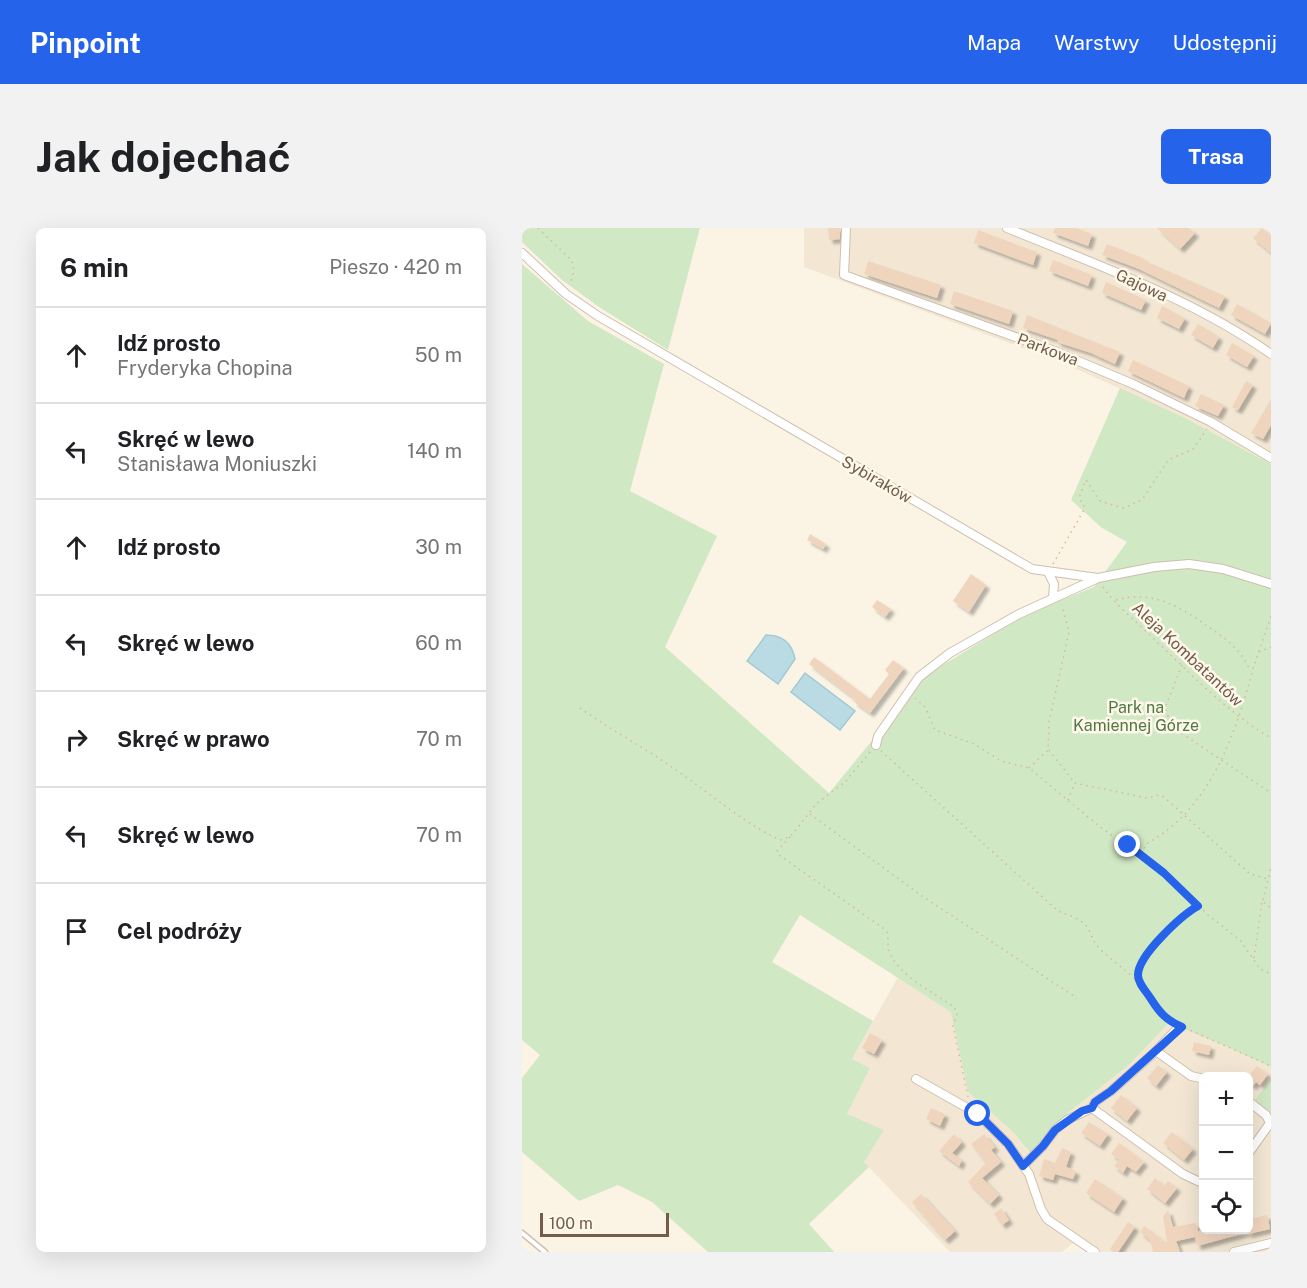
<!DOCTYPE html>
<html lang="pl">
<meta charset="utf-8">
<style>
body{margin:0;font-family:"Public Sans",sans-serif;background:#f2f2f2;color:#202124}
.controls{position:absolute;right:18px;bottom:18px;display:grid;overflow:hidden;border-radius:9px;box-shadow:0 6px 24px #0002}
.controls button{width:54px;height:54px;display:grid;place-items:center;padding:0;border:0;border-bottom:2px solid #e0e0e0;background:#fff;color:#202124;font:30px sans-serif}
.scale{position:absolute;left:18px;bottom:15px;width:129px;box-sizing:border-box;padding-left:6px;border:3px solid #735c4b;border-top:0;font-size:16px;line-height:21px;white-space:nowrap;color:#735c4b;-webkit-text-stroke:4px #fef8eb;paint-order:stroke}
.stop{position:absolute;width:18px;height:18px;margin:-14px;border:4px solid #2563eb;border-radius:50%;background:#fff}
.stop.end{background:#2563eb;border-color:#fff;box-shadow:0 2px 6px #0008}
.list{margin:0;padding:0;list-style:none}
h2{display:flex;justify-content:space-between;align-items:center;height:78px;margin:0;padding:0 24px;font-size:26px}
h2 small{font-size:20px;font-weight:400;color:#757577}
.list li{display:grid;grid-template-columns:39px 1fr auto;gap:18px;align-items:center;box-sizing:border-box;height:96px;padding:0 24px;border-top:2px solid #e0e0e0}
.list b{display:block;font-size:22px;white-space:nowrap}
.list p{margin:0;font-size:20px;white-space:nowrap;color:#757577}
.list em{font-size:20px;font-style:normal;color:#757577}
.icon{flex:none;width:33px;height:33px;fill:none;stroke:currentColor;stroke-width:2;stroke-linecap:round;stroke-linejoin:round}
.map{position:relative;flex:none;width:749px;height:1024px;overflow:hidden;border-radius:9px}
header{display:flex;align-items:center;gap:36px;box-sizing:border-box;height:84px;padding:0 30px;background:#2563eb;color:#fff}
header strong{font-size:28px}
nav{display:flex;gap:33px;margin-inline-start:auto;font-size:21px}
.intro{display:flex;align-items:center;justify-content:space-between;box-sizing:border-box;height:144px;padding:0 36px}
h1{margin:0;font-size:42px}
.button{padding:15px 27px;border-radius:9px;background:#2563eb;color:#fff;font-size:21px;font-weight:700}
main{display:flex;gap:36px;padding:0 36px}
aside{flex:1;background:#fff;border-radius:9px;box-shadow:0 6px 24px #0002}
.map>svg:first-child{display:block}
.residential{fill:#f3e7d4;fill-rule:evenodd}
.green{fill:#d1e8c4}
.water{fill:#badbe4;stroke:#a1cad6;stroke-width:1.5}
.building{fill:#f0d5be;filter:url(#shadow)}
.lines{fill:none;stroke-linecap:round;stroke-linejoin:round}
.lane-casing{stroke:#cfbfaf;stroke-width:7}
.street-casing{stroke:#cfbfaf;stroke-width:10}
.path{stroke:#d5b8a1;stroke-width:1.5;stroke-dasharray:1.5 4.5;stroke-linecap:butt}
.lane{stroke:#fff;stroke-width:4}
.street{stroke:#fff;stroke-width:8}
.route{stroke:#2563eb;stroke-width:8}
.labels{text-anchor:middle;stroke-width:5;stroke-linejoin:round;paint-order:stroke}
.street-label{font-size:16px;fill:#735c4b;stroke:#fef8eb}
.park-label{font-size:16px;fill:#507843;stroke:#fef8eb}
</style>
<header>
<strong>Pinpoint</strong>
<nav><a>Mapa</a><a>Warstwy</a><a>Udostępnij</a></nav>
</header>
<div class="intro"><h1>Jak dojechać</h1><a class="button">Trasa</a></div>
<main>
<aside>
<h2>6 min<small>Pieszo · 420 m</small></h2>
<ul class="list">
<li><svg class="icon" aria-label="ahead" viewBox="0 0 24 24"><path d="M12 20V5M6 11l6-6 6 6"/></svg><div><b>Idź prosto</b><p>Fryderyka Chopina</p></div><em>50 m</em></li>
<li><svg class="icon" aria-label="left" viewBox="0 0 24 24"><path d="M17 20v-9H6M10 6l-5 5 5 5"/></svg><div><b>Skręć w lewo</b><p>Stanisława Moniuszki</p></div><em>140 m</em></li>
<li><svg class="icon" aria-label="ahead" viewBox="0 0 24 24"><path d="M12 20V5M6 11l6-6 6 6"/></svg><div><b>Idź prosto</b></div><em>30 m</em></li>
<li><svg class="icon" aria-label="left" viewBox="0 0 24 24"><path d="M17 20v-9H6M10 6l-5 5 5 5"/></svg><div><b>Skręć w lewo</b></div><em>60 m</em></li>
<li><svg class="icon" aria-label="right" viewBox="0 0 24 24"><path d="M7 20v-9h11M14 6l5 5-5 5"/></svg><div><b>Skręć w prawo</b></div><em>70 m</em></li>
<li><svg class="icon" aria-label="left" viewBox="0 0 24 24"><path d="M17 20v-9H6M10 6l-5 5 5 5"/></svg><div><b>Skręć w lewo</b></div><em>70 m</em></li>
<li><svg class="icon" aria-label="arrive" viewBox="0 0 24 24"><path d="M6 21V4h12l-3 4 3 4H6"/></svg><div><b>Cel podróży</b></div></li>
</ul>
</aside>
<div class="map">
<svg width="749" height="1024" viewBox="0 0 749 1024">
<defs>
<filter id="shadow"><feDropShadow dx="4" dy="4" stdDeviation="1.5" flood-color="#0004"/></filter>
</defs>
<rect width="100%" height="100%" fill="#fbf4e5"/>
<!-- residential -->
<g class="residential">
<path d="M282,0H749V236L663,190L541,135L282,39Z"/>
<path d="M376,749L430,784L446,864L492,905L508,926L546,885L607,837L647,795L696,815L749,839V851L734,872L749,885V1024H568L552,1014L540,1024H428L342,934L325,886L348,840L330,831ZM682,848H726V1002H682Z"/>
</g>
<!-- green -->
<g class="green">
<path d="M0,0H178L146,122L77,79L40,52L0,14Z"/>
<path d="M0,36L66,93L142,136L108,263L195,308L143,419L307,565L403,448L483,399L520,380L572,359L605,314L580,300L549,272L598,160L663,190L749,236V839L696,815L647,795L607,837L546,885L531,899L509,926L491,904L446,864L429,784L278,687L250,734L351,793L330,831L348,840L325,886L362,902L342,934L347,939L287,996L312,1024H186L130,974L96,957L57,973L0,924V850L18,827L0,812Z"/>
<path d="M749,851V885L733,872Z"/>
</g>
<!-- water -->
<g class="water">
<path d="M244,407C261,407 270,415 273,431L256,456L225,433Z"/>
<path d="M283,445L333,483L318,502L269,464Z"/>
</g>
<!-- building -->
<g class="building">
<path d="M306,0H318V11L307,12Z"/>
<path d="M533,0H554L570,6L566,18L531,5Z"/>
<path d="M635,0H667L673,5L658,21Z"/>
<path d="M740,0L749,8V25L731,10Z"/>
<path d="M456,2L515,24L511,37L452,15Z"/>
<path d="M585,16L621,30V32L703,68L697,80L617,41L580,27Z"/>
<path d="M531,32L570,47L566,58L527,43Z"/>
<path d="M346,33L419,57L415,70L342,46Z"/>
<path d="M584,54L624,72L619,82L580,65Z"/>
<path d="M432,63L491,83L487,96L428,76Z"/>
<path d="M715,76L749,95L743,106L709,87Z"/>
<path d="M640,78L663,90L657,101L635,90Z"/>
<path d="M505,87L598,124L593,136L569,125L535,114L536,112L501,100Z"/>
<path d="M676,96L697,109L691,120L669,107Z"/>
<path d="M710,115L732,128L725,139L704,127Z"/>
<path d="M611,132L667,158L662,170L606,143Z"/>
<path d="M724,153L731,157L716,182L710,179Z"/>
<path d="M679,166L702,177L696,188L673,178Z"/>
<path d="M749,171V197L741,211L729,205Z"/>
<path d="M288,306L304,316L301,321L285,312Z"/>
<path d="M449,346L464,357L447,384L431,373Z"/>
<path d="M355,372L369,381L363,389L350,379Z"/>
<path d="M292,429L348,471L367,446L363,442L371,432L382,440L348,485L331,473L333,471L287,436Z"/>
<path d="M348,805L360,812L352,826L340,820Z"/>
<path d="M672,814L689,818L687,827L670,823Z"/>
<path d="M636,837L645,844L634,858L625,850Z"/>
<path d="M735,838L746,846L738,857L734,854L731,858L726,855V849Z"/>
<path d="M599,867L615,880L605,893L589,880Z"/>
<path d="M409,880L423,886L418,898L404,891Z"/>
<path d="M567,894L586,906L578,918L559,905Z"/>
<path d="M650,904L671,921L662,932L641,915Z"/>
<path d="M432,906L440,914L430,925L440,932L437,938L417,923Z"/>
<path d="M462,906L473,919L469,922L479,934L460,950L477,967L468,976L446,954L464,935L449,916Z"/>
<path d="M597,915L622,934L614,944L605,938L601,945L592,938L597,932L589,926Z"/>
<path d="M540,920L549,924L544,939L554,943L551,951L533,946L531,952L517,948L522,931L533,935Z"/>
<path d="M633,950L642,958L646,953L655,960L643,975L625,961Z"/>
<path d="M573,951L601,970L592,984L564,965Z"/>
<path d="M399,966L433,1003L423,1012L390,974Z"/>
<path d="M479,980L487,992L480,997L472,986Z"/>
<path d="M646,982L651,999L674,995L676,1003L726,1002V991L745,987L748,1001L726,1006V1004L675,1018L673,1009L654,1013L658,1024H631L628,1012L618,1004L622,998L645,1015L641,988Z"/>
<path d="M606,994L613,999L596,1024H591L588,1021Z"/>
</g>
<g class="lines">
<defs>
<path id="lane" d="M0,1005L23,1024"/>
<g id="street">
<path d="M324,0L322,47L535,124L611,156L689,194L749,230"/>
<path d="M485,0C575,37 669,70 749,126"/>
<path d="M0,25L44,66L76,88L510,341L576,350L632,339L667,336L701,341L749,356"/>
<path d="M526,344L532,356L531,370"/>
<path d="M354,517L356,508L397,449L428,425L497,386L574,351"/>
<path d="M634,823L654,802"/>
<path d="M394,851L456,886L486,916L507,946L519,981L525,991L573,1024"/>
<path d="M726,873L744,887L748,895L726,926"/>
<path d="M570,880L661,946L682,956"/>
<path d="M501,938L521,918L533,902L545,892L570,880L573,874L589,863L634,823L669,848L682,851"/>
<path d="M712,1024L749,1015"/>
</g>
</defs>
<!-- lane casing -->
<use href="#lane" class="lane-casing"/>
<!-- street casing -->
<use href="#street" class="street-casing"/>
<!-- path -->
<g class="path">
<path d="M16,0L50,33L52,43L48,57"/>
<path d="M531,336L563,280L557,270L564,252L578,273L601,280L620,272L646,232L671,221L685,201"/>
<path d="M581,359C594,378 616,395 633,412C669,446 706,485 749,510"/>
<path d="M594,372C628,362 656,377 684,397C694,404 705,411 713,420C720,426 724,435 729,443"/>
<path d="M737,424L749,419"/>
<path d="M660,437L643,480L650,499L749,565"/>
<path d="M393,470L403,479L413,502L452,516L479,533L507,540L577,598L642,645L686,687L718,712L738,741L749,746"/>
<path d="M58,480C89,502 123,520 154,542C189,566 220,594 258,612L269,608L294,576L324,553L348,524"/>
<path d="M527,522L552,554"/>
<path d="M359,523L536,683C547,688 561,690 567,702C571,710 572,716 579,722C593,735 608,745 621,759C632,772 635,787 651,795"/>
<path d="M507,540L526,522L527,494L547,404L540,377"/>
<path d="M546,572L553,555L625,570L637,567L642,569L728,646L746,651"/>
<path d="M288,586L400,668L555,770"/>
<path d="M268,609L255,623L257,627L361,700L365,704C367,710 365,717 367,723C376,748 413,765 432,779L435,786L431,798L446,869"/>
<path d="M620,626L624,616C687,582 712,510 730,445C735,426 743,407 749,388"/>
<path d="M741,672L749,640"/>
<path d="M732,730L740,673L749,680"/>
<path d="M619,757C612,730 634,718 650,701C659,691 663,685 675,678"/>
<path d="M663,800L749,838"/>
</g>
<!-- lane -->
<use href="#lane" class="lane"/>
<!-- street -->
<use href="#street" class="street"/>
</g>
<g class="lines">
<!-- route -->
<path class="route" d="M456,886L486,916L501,938L521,918L533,902L560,883L570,880L573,874L589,863L660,799C644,792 638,785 629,771C625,764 616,756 616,747C616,727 660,687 676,678L642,645L606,617"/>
</g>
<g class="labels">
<!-- street labels -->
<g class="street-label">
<text transform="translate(620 57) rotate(25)" y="6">Gajowa</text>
<text transform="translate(526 121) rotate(21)" y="6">Parkowa</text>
<text transform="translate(355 251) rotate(30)" y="6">Sybiraków</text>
<text transform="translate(666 426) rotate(43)" y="6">Aleja Kombatantów</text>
</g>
<!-- park labels -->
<g class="park-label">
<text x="614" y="485">Park na<tspan x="614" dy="18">Kamiennej Górze</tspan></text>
</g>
</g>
</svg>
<div class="controls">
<button>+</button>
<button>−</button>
<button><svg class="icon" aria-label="locate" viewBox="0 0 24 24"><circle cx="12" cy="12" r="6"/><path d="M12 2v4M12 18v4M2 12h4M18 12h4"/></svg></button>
</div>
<div class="scale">100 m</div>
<div class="stop" style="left:456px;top:886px"></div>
<div class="stop end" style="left:606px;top:617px"></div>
</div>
</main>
